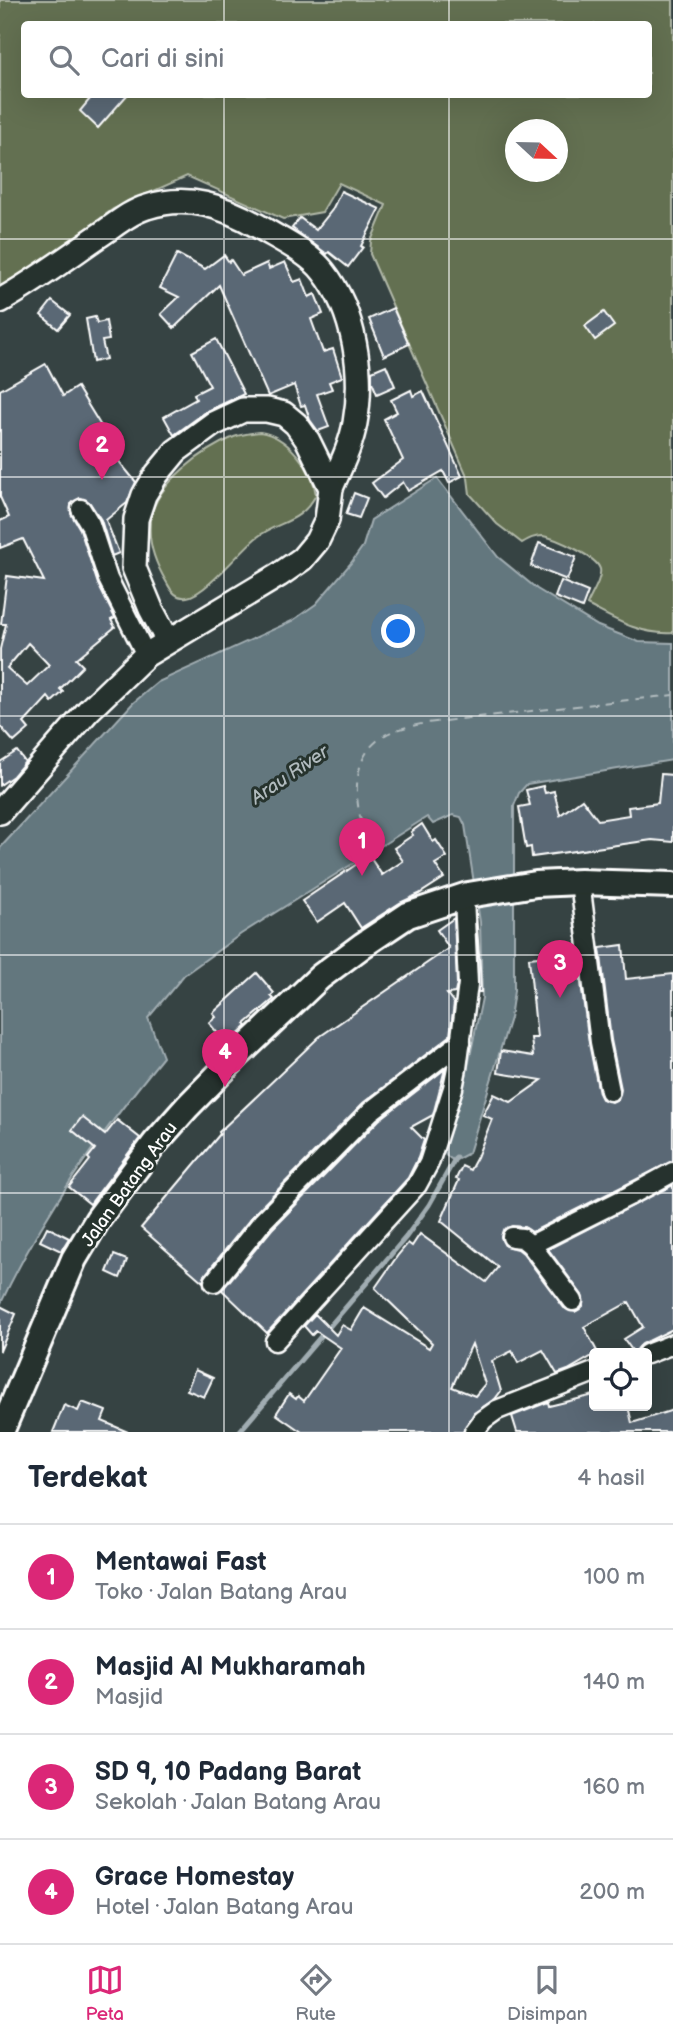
<!DOCTYPE html>
<html lang="id">
<meta charset="utf-8">
<style>
body{margin:0;font-family:"Balsamiq Sans",sans-serif;background:#f6f6f7;color:#1f2937}
.controls{position:absolute;right:21px;bottom:21px;display:grid;overflow:hidden;border-radius:7px;box-shadow:0 7px 28px #0002}
.controls button{width:63px;height:63px;display:grid;place-items:center;padding:0;border:0;border-bottom:2px solid #e0e1e3;background:#fff;color:#1f2937;font:35px sans-serif}
.compass{position:absolute;left:505px;top:119px;width:63px;height:63px;border-radius:50%;background:#fff;box-shadow:0 7px 28px #0002;rotate:112deg}
.you{position:absolute;left:399px;top:632px;width:24px;height:24px;margin:-18px;border:5px solid #fff;border-radius:50%;background:#1a73e8;box-shadow:0 0 0 10px #1a73e833}
.badge{display:grid;place-items:center;width:46px;height:46px;border-radius:50%;background:#db2777;color:#fff;font-size:23px;font-weight:700}
.pin{position:absolute;translate:-50% -58px;filter:drop-shadow(0 2px 4px #0008)}
.pin::after{content:'';position:absolute;top:37px;width:24px;height:21px;background:inherit;clip-path:polygon(0 0,100% 0,50% 100%)}
.list{margin:0;padding:0;list-style:none}
h2{display:flex;justify-content:space-between;align-items:center;height:91px;margin:0;padding:0 28px;font-size:30px}
h2 small{font-size:23px;font-weight:400;color:#747a83}
.list li{display:grid;grid-template-columns:46px 1fr auto;gap:21px;align-items:center;box-sizing:border-box;height:105px;padding:0 28px;border-top:2px solid #e0e1e3}
.list b{display:block;font-size:26px;white-space:nowrap}
.list p{margin:0;font-size:23px;white-space:nowrap;color:#747a83}
.list em{font-size:23px;font-style:normal;color:#747a83}
.icon{flex:none;width:38px;height:38px;fill:none;stroke:currentColor;stroke-width:2;stroke-linecap:round;stroke-linejoin:round}
.map{position:relative;flex:none;width:673px;height:1432px;overflow:hidden}
.search{position:absolute;background:#fff;box-shadow:0 7px 28px #0002;left:21px;right:21px;top:21px;height:77px;display:flex;align-items:center;gap:18px;box-sizing:border-box;padding:0 24px;border-radius:7px;color:#747a83;font-size:26px}
.sheet{height:511px;background:#fff}
nav{display:flex;justify-content:space-around;align-items:center;box-sizing:border-box;height:98px;border-top:2px solid #e0e1e3;background:#fff;font-size:19px;color:#747a83}
nav a{display:grid;justify-items:center;gap:4px}
nav .on{color:#db2777}
.map>svg:first-child{display:block}
.green{fill:#637051;stroke:#b1b8a8;stroke-width:2;fill-rule:evenodd}
.water{fill:#63777e;stroke:#a1adb2;stroke-width:2}
.lines{fill:none;stroke-linecap:round;stroke-linejoin:round}
.stream{stroke:#a1adb2;stroke-width:5}
.ferry{stroke:#b1bbbe;stroke-width:2;stroke-dasharray:9 7;stroke-linecap:butt}
.building{fill:#5a6875;stroke:#fff;stroke-width:2;fill-rule:evenodd}
.minor-casing{stroke:#fff;stroke-width:23}
.tertiary-casing{stroke:#fff;stroke-width:28}
.secondary-casing{stroke:#fff;stroke-width:30}
.minor{stroke:#26332d;stroke-width:18}
.tertiary{stroke:#26332d;stroke-width:23}
.secondary{stroke:#26332d;stroke-width:24}
.grid{fill:none;stroke:#fff;stroke-width:2;stroke-opacity:0.55}
.labels{text-anchor:middle;stroke-width:6;stroke-linejoin:round;paint-order:stroke}
.street-label{font-size:18px;fill:#fff;stroke:#26332d}
.water-label{font-size:19px;font-style:italic;fill:#b1bbbe;stroke:#26332d}
</style>
<div class="map">
<svg width="673" height="1432" viewBox="0 0 673 1432">
<rect width="100%" height="100%" fill="#364343"/>
<filter id="ink" filterUnits="userSpaceOnUse"><feTurbulence type="fractalNoise" baseFrequency=".0143" numOctaves="2"/><feDisplacementMap in="SourceGraphic" scale="14" xChannelSelector="R" yChannelSelector="G"/><feConvolveMatrix kernelMatrix="1 2 1 2 8 2 1 2 1" color-interpolation-filters="sRGB"/></filter>
<g filter="url(#ink)">
<!-- green -->
<g class="green">
<path d="M0,0H673V633C640,635 616,620 587,605C591,595 602,579 600,569C597,557 555,538 543,536C534,536 529,539 522,543L497,524L470,494L468,478L370,254L371,241L386,205L339,183L322,212L283,219L187,176L113,209L31,270L0,287ZM24,24H648V94H24ZM516,130H558V172H516Z"/>
<path d="M260,432C287,436 313,468 316,495C299,525 279,520 256,538C240,551 206,594 187,597C177,599 171,591 167,583C155,563 146,541 151,517C157,483 204,449 234,437C242,434 252,433 260,432Z"/>
</g>
<!-- water -->
<path class="water" d="M437,478L498,557L537,589L598,626L639,642L673,643V760L527,784L519,793L514,806V991L510,1018L469,1153L454,1161L447,1156L444,1150L445,1139L464,1086L482,998L480,922L465,825L461,817L453,815L433,824L427,817L241,934L184,975L148,1018L163,1057C100,1134 42,1215 0,1305V848L133,703L158,682L292,621L316,604L351,563L363,546L371,520Z"/>
<g class="lines">
<!-- stream -->
<path class="stream" d="M239,1432L406,1237L429,1205L456,1157"/>
<!-- ferry -->
<path class="ferry" d="M373,853C356,818 343,760 385,735C398,728 412,726 426,723L673,695"/>
</g>
<!-- building -->
<g class="building">
<path d="M94,94H128L98,128L80,111Z"/>
<path d="M341,191L380,209L361,246L363,247L348,267L329,252L327,254L292,228L300,218L316,230L332,210Z"/>
<path d="M177,254L205,269L224,255L229,262L231,260L241,275L267,263L269,269L285,262L294,282L302,279L309,297L315,294L323,314L311,319L323,352L333,349L342,377L329,382L332,389L317,394L329,427L318,431L310,420L305,405L301,406L294,385L268,396L219,285L174,328L161,314L179,297L160,288Z"/>
<path d="M52,301L70,315L58,329L41,315Z"/>
<path d="M393,308L409,344L384,356L369,319Z"/>
<path d="M604,312L614,326L595,340L585,326Z"/>
<path d="M95,317L97,323L106,321L109,340L102,341L106,359L93,362L86,319Z"/>
<path d="M216,339L244,394L207,411L174,435L164,417L196,399L194,394L210,386L192,352Z"/>
<path d="M46,364L63,396L77,387L101,426L94,431L136,482L127,503L106,520L119,553L112,556L101,520L90,503L80,498L71,504V514L80,529L98,584L115,618L111,620L115,627L76,659L83,666L60,689L63,692L52,702L48,697L24,723L29,729L14,742L0,726V649L6,624H1L7,576L44,581L23,539L0,548V521L9,517L0,497V390ZM28,643L49,665L27,686L7,668Z"/>
<path d="M386,365L395,386L377,394L372,382V371Z"/>
<path d="M411,390L413,396L423,391L462,476L449,483L443,471L408,491L403,482L383,498L372,483L403,460L384,419L397,412L391,400Z"/>
<path d="M354,493L367,498L359,518L346,514Z"/>
<path d="M539,543L576,557L567,580L531,566Z"/>
<path d="M561,581L588,592L582,608L555,597Z"/>
<path d="M17,751L25,762L13,776L0,785V762Z"/>
<path d="M661,774L673,775V842L652,840L532,857L531,847L526,848L519,807L530,805L526,790L543,786L545,793L554,791L560,815L582,799L598,820L629,815L628,807L658,803Z"/>
<path d="M422,824L433,842L436,840L447,857L435,864L444,878L419,894L400,903L361,928L345,903L317,922L302,901L369,856L382,875L403,861L394,848L413,835L411,832Z"/>
<path d="M476,913L480,968L481,992H478Z"/>
<path d="M454,918L457,984L455,993L447,994L454,1003L450,1036L363,1103L255,1213L205,1275L203,1282L141,1228L220,1134L219,1132L319,1037L449,948L437,930Z"/>
<path d="M623,945L626,979L673,974V1161L532,1232L524,1227L512,1226L503,1230L501,1237L505,1246L518,1249L523,1253L564,1308L575,1312L583,1306L582,1295L548,1249L673,1185V1329L642,1344L634,1353L624,1339L643,1327L629,1302L584,1327L598,1353H594V1355L568,1370L557,1374L543,1350L518,1363L512,1351L492,1361L501,1391L495,1399L474,1413L463,1432H302L276,1414L289,1394L296,1399L298,1396L304,1401L341,1348L316,1331L312,1335L304,1326L315,1314L336,1335L342,1325L351,1330L364,1308L429,1348L432,1343L375,1288L398,1255L408,1243L412,1246L420,1234L486,1282L498,1267L441,1221L459,1180L456,1179L462,1166L470,1170L477,1157L492,1119L483,1115L494,1094L511,1102L542,1080L498,1073L501,1051L533,1056L531,1038H537L529,958L577,953L589,1043L599,1093L602,1099L612,1102L618,1099L621,1089L611,1040L600,948ZM472,1344L485,1384L475,1396L452,1387Z"/>
<path d="M257,973L274,993L271,996L274,999L245,1024L247,1026L231,1041L224,1032L220,1036L209,1023L216,1017L213,1013Z"/>
<path d="M445,1069L433,1115L411,1127L424,1140L418,1158L408,1178L267,1333L222,1290L272,1229L379,1120Z"/>
<path d="M82,1117L105,1135L117,1120L140,1138L90,1204L69,1187L90,1160L88,1158L95,1149L72,1130Z"/>
<path d="M47,1227L69,1238L61,1251L40,1241Z"/>
<path d="M114,1255L127,1260L120,1278L107,1272Z"/>
<path d="M0,1306L16,1314L0,1351Z"/>
<path d="M195,1370L213,1378L204,1397L187,1390Z"/>
<path d="M594,1395V1406H628L632,1423L673,1410V1432H517L512,1416L548,1402L549,1406Z"/>
<path d="M82,1402L106,1411L102,1421L128,1432H53L64,1405L78,1411Z"/>
</g>
<g class="lines">
<defs>
<g id="minor">
<path d="M81,509L90,524L108,579L146,655"/>
<path d="M580,882L600,1042L610,1091"/>
<path d="M512,1237L522,1238L531,1245L629,1196L673,1172"/>
<path d="M531,1245L573,1301"/>
<path d="M214,1282L263,1221L371,1111L461,1042"/>
<path d="M275,1341L417,1185L429,1163L453,1088L457,1068L468,984L464,897"/>
<path d="M647,1354L673,1344"/>
<path d="M474,1432L483,1420L497,1410L594,1372"/>
</g>
<g id="tertiary">
<path d="M0,301C34,282 65,259 97,237C113,227 129,212 147,207C188,194 223,206 258,226C279,239 308,252 323,271C355,311 364,374 355,423C351,446 340,467 331,488"/>
<path d="M0,812L88,711L146,655L279,575L302,559L317,541L327,520L331,488L308,441L296,424L284,414L267,410H243L213,424L176,451L157,474L144,495L136,519L134,568L151,609L168,641"/>
</g>
<path id="secondary" d="M1,1432L74,1259L98,1219L155,1143L187,1107L238,1055L320,977L363,945L408,915L468,895L536,884L580,882L673,885"/>
</defs>
<!-- minor casing -->
<use href="#minor" class="minor-casing"/>
<!-- tertiary casing -->
<use href="#tertiary" class="tertiary-casing"/>
<!-- secondary casing -->
<use href="#secondary" class="secondary-casing"/>
<!-- minor -->
<use href="#minor" class="minor"/>
<!-- tertiary -->
<use href="#tertiary" class="tertiary"/>
<!-- secondary -->
<use href="#secondary" class="secondary"/>
</g>
</g>
<!-- grid -->
<path class="grid" d="M224,0V24M449,0V24M224,94V1432M449,94V1432M0,239H673M0,477H673M0,716H673M0,955H673M0,1193H673"/>
<g class="labels">
<!-- street labels -->
<g class="street-label">
<text transform="translate(129 1184) rotate(-54)" y="6">Jalan Batang Arau</text>
</g>
<!-- water labels -->
<g class="water-label">
<text transform="translate(289 774) rotate(-34)" y="7">Arau River</text>
</g>
</g>
</svg>
<div class="controls">
<button><svg class="icon" aria-label="locate" viewBox="0 0 24 24"><circle cx="12" cy="12" r="6"/><path d="M12 2v4M12 18v4M2 12h4M18 12h4"/></svg></button>
</div>
<svg class="compass" viewBox="-18 -18 36 36"><path d="M0-13l5 13h-10z" fill="#e53935"/><path d="M0 13l5-13h-10z" fill="#747a83"/></svg>
<div class="you"></div>
<div class="pin badge" style="left:362px;top:876px">1</div>
<div class="pin badge" style="left:102px;top:480px">2</div>
<div class="pin badge" style="left:560px;top:998px">3</div>
<div class="pin badge" style="left:225px;top:1087px">4</div>
<div class="search"><svg class="icon" aria-label="search" viewBox="0 0 24 24"><circle cx="10" cy="10" r="6"/><path d="M15 15l6 6"/></svg>Cari di sini</div>
</div>
<section class="sheet">
<h2>Terdekat<small>4 hasil</small></h2>
<ul class="list">
<li><span class="badge">1</span><div><b>Mentawai Fast</b><p>Toko · Jalan Batang Arau</p></div><em>100 m</em></li>
<li><span class="badge">2</span><div><b>Masjid Al Mukharamah</b><p>Masjid</p></div><em>140 m</em></li>
<li><span class="badge">3</span><div><b>SD 9, 10 Padang Barat</b><p>Sekolah · Jalan Batang Arau</p></div><em>160 m</em></li>
<li><span class="badge">4</span><div><b>Grace Homestay</b><p>Hotel · Jalan Batang Arau</p></div><em>200 m</em></li>
</ul>
</section>
<nav>
<a class="on"><svg class="icon" aria-label="map" viewBox="0 0 24 24"><path d="M3 6l6-2 6 2 6-2v14l-6 2-6-2-6 2zM9 4v14M15 6v14"/></svg>Peta</a>
<a><svg class="icon" aria-label="directions" viewBox="0 0 24 24"><path d="M12 3l9 9-9 9-9-9zM9 14v-3h6M13 9l2 2-2 2"/></svg>Rute</a>
<a><svg class="icon" aria-label="saved" viewBox="0 0 24 24"><path d="M7 4h10v16l-5-4-5 4z"/></svg>Disimpan</a>
</nav>
